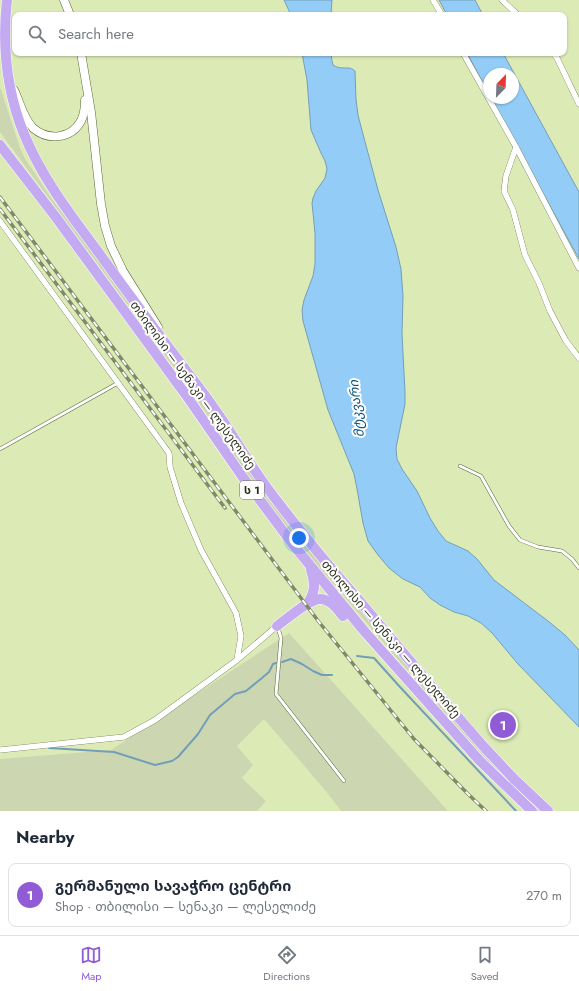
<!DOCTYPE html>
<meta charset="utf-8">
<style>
body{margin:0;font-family:Jost,"Noto Sans Georgian",sans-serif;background:#f6f6f7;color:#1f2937}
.compass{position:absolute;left:483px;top:68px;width:36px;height:36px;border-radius:50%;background:#fff;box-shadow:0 1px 3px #0004;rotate:23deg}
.you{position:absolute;left:299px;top:538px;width:14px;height:14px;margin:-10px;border:3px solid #fff;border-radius:50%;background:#1a73e8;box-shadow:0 0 0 6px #1a73e833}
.badge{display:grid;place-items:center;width:26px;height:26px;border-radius:50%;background:#905cd5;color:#fff;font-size:13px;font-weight:700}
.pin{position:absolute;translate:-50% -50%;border:2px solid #fff;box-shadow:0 1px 4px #0006}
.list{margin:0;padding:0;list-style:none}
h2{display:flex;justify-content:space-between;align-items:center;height:52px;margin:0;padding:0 16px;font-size:17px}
h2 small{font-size:13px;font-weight:400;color:#747a83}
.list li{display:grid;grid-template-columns:26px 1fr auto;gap:12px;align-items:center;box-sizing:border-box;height:64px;margin:0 8px 8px;padding:0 8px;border:1px solid #e0e1e3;border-radius:8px}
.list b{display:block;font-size:15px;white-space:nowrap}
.list p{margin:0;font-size:13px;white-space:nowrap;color:#747a83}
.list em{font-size:13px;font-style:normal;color:#747a83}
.icon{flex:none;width:22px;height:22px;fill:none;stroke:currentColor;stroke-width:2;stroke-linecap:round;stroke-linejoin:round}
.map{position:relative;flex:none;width:579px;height:811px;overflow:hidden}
.search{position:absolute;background:#fff;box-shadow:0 1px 3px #0004;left:12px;right:12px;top:12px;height:44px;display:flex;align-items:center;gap:10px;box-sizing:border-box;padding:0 14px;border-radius:8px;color:#747a83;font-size:15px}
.sheet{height:124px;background:#fff}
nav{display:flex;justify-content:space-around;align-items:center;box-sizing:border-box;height:56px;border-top:1px solid #e0e1e3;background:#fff;font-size:11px;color:#747a83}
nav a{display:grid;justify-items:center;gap:2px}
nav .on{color:#905cd5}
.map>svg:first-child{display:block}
.green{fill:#ccd7b2}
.water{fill:#93cdf7;stroke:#749eb6}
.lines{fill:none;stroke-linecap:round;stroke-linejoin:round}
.stream{stroke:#749eb6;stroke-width:2}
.lane-casing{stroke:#5a6636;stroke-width:4}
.street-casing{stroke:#5a6636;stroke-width:6}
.secondary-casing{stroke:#5a6636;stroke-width:9}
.highway-casing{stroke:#fff;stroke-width:11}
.lane{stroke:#fff;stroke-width:3}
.street{stroke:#fff;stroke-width:5.5}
.secondary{stroke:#fff;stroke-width:8}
.highway{stroke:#c4aaf1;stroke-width:10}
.rail-casing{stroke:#808a66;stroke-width:3.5}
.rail{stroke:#fff;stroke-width:2;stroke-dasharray:6;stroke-linecap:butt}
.labels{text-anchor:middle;stroke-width:4;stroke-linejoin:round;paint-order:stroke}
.shield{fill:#fff;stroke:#6c7061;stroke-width:1}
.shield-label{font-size:11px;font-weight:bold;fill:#2d321d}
.street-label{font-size:12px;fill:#2d321d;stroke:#fff}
.water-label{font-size:13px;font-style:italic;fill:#0c537a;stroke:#fff}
</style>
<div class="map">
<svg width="579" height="811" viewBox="0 0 579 811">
<rect width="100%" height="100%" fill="#dcebb6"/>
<!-- green -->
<g class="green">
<path d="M0,87L19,145L25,159L30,166L51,198L85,242L189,383L211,409L256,478L543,811H537L511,787L477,752L307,553L276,513L237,460L187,385L0,132Z"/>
<path d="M289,633L448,811H341L325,790L264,719L237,746L253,765L242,778L266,801L257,811H0V759L111,750Z"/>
</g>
<!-- water -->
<g class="water">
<path d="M284,0H332L331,15H291Z"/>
<path d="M439,0H475L483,15H447Z"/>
<path d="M302,53H331L332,61L333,65C336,67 339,68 343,68C348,68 350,67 355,71L356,99L358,115L364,138L378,190L396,247L401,269L403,296L402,334L405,392V404L396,448L397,459L402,469L417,491L430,518L438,531L446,541L468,551L477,559L494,580L548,621L565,635L579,650V727L518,664L492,633L481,623L468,616L454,612L440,605L430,598L420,587L403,579L389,568L378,555L368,541L363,523L357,489L354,474L328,410L303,321L302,310L304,300L313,276L315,264V233L312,203L313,198L316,191L325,178L327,169L325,161L321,153L311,130L307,80Z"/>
<path d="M467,53H503L579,192V259L491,98H513V74H489V94Z"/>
</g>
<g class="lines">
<!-- stream -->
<g class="stream">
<path d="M357,656L374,658L400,687L516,811"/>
<path d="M282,662L291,659L302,664L313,671L322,675H332"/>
<path d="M49,748L114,752L155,765L172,761L178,757L198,734L210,715L235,694L246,691L262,678L269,672L273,664L276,663"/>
</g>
<defs>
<g id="lane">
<path d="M0,449L118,383"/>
<path d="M460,466L481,476L509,526L520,540L538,547L562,551L572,559L579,568"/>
<path d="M278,628L281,638L276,694L344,781"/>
</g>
<g id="street">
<path d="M433,0L442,15"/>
<path d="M502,0L518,15"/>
<path d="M463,53L516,147L579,268"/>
<path d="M553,53L557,58L579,104"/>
<path d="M516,147L506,176L504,191L513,210L525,255L539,283L550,311L566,341L579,358"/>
<path d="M0,221L169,453L170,467L181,503L201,550L236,613L241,636L237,660"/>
<path d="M0,750L124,737L155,720L237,660L277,626"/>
</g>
<g id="secondary">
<path d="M64,0L70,15"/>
<path d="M81,53L91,112L101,204L105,226L111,246L123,271L158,327"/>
<path d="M14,90C20,102 23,118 33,128C48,141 71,139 81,121C84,115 85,107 85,100"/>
</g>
<g id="highway">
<path d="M7,0C2,45 7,92 24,134C41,176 69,213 96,249C127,292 159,335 191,377C202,391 213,406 223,421C239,445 253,470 271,493C298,529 327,564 357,598C399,648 441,698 484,747L514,779L548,811"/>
<path d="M0,145L55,216L186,395L242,476L295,547L365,632L480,761L532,811"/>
<path d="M308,603C316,590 315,584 311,570"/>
<path d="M277,626C287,619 309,599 320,599C330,599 337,609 343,616"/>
</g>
</defs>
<!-- lane casing -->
<use href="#lane" class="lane-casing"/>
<!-- street casing -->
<use href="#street" class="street-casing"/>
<!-- secondary casing -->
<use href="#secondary" class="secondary-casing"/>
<!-- highway casing -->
<use href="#highway" class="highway-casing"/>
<!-- lane -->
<use href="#lane" class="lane"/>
<!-- street -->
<use href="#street" class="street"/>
<!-- secondary -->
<use href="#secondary" class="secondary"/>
<!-- highway -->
<use href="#highway" class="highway"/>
<defs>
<g id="rail">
<path d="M0,197L319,622L414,739L468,794L486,811"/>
<path d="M0,209L225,508"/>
</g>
</defs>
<!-- rail casing -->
<use href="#rail" class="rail-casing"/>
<!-- rail -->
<use href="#rail" class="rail"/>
</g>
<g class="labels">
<!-- shield labels -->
<rect class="shield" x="240" y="481" width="24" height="18" rx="3"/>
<g class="shield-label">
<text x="252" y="494">ს 1</text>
</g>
<!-- street labels -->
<g class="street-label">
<text transform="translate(193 385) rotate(54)" y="4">თბილისი — სენაკი — ლესელიძე</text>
<text transform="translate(391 639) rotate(49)" y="4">თბილისი — სენაკი — ლესელიძე</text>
</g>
<!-- water labels -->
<g class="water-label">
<text transform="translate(356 409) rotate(-96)" y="5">მტკვარი</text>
</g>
</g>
</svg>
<svg class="compass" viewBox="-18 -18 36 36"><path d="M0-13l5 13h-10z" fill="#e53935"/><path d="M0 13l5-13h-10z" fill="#747a83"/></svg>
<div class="you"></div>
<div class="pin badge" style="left:503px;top:725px">1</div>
<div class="search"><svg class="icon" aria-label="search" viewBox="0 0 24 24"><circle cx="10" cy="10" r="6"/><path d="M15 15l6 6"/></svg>Search here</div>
</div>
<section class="sheet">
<h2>Nearby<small></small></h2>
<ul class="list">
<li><span class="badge">1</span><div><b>გერმანული სავაჭრო ცენტრი</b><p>Shop · თბილისი — სენაკი — ლესელიძე</p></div><em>270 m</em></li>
</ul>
</section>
<nav>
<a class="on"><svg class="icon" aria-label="map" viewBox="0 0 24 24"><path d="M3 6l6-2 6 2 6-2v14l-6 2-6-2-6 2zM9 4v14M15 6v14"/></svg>Map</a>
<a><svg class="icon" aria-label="directions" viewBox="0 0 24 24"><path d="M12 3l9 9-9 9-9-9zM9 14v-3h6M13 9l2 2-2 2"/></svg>Directions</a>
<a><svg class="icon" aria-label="saved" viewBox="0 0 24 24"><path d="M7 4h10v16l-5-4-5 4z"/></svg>Saved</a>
</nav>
